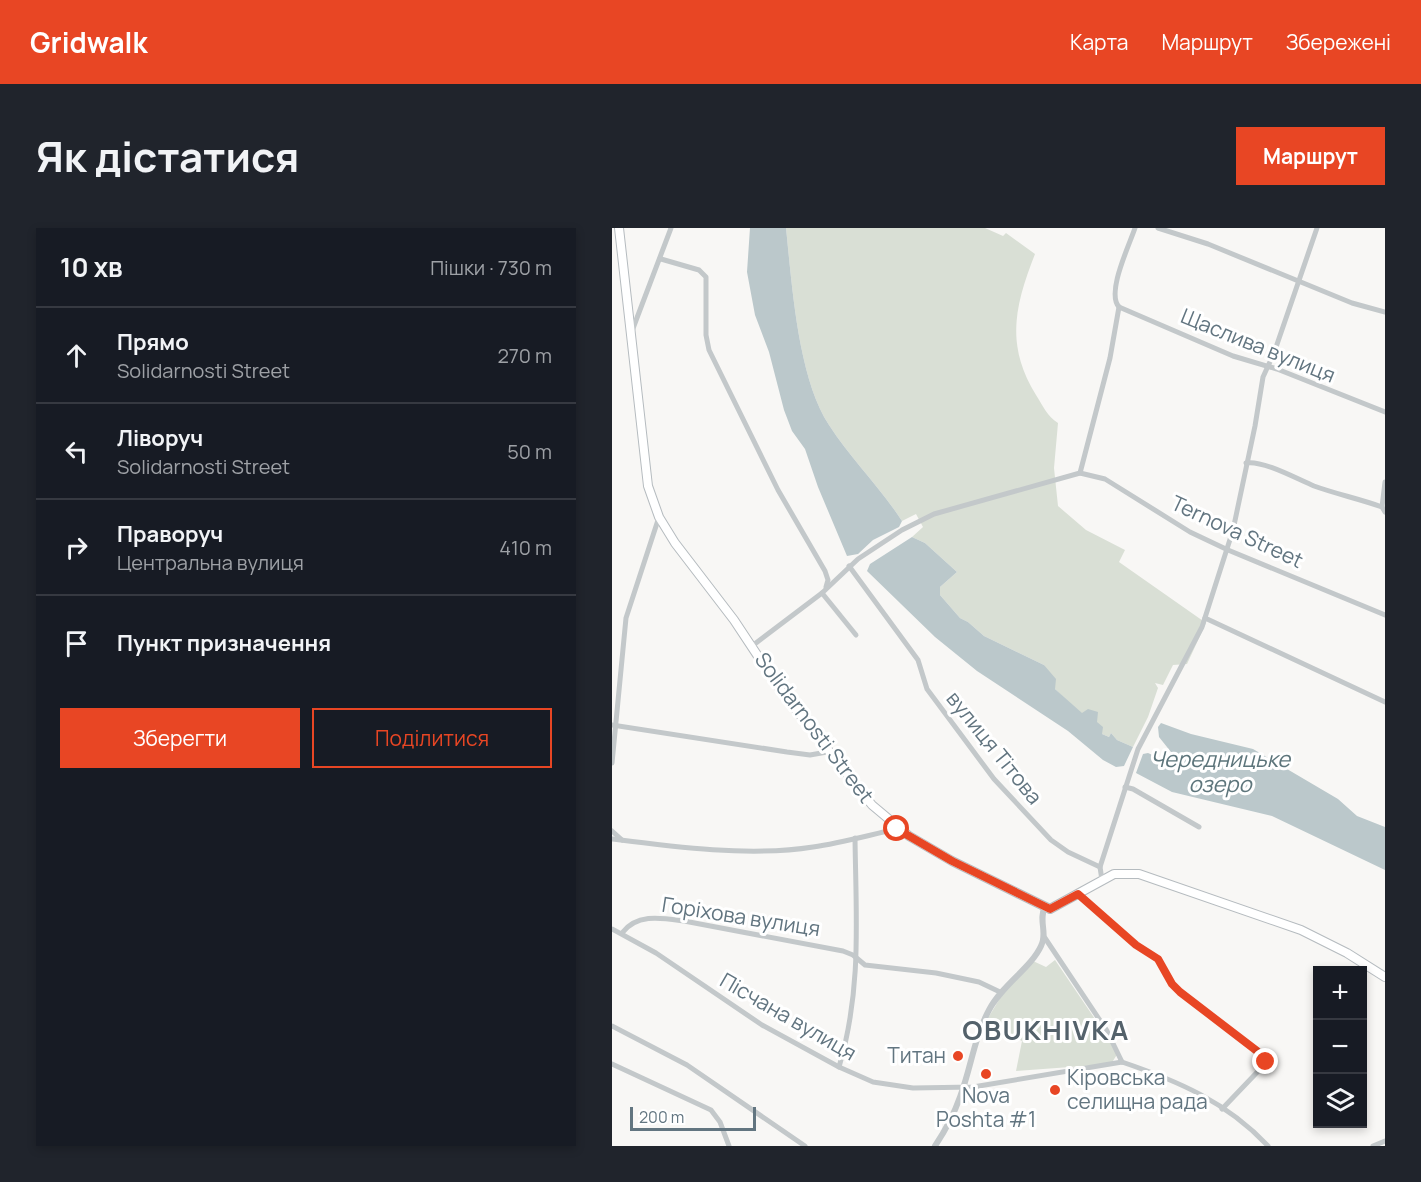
<!DOCTYPE html>
<html lang="uk">
<meta charset="utf-8">
<style>
body{margin:0;font-family:Manrope,sans-serif;background:#20242c;color:#f1f3f6}
.controls{position:absolute;right:18px;bottom:18px;display:grid;overflow:hidden;border-radius:0px;box-shadow:0 3px 9px #0003}
.controls button{width:54px;height:54px;display:grid;place-items:center;padding:0;border:0;border-bottom:2px solid #363941;background:#171b24;color:#f1f3f6;font:30px sans-serif}
.scale{position:absolute;left:18px;bottom:15px;width:126px;box-sizing:border-box;padding-left:6px;border:3px solid #627580;border-top:0;font-size:16px;line-height:21px;white-space:nowrap;color:#627580;-webkit-text-stroke:4px #fff;paint-order:stroke}
.stop{position:absolute;width:18px;height:18px;margin:-14px;border:4px solid #e84624;border-radius:50%;background:#fff}
.stop.end{background:#e84624;border-color:#fff;box-shadow:0 2px 6px #0008}
.list{margin:0;padding:0;list-style:none}
h2{display:flex;justify-content:space-between;align-items:center;height:78px;margin:0;padding:0 24px;font-size:26px}
h2 small{font-size:20px;font-weight:400;color:#9ea1a6}
.list li{display:grid;grid-template-columns:39px 1fr auto;gap:18px;align-items:center;box-sizing:border-box;height:96px;padding:0 24px;border-top:2px solid #363941}
.list b{display:block;font-size:22px;white-space:nowrap}
.list p{margin:0;font-size:20px;white-space:nowrap;color:#9ea1a6}
.list em{font-size:20px;font-style:normal;color:#9ea1a6}
.actions{display:flex;gap:12px;padding:18px 24px}
.actions a{flex:1;padding:14px 0;border:2px solid #e84624;border-radius:0px;text-align:center;font-size:21px;color:#e84624}
.actions .main{background:#e84624;color:#fff}
.icon{flex:none;width:33px;height:33px;fill:none;stroke:currentColor;stroke-width:2;stroke-linecap:round;stroke-linejoin:round}
.map{position:relative;flex:none;width:773px;height:918px;overflow:hidden;border-radius:0px}
header{display:flex;align-items:center;gap:36px;box-sizing:border-box;height:84px;padding:0 30px;background:#e84624;color:#fff}
header strong{font-size:28px}
nav{display:flex;gap:33px;margin-inline-start:auto;font-size:21px}
.intro{display:flex;align-items:center;justify-content:space-between;box-sizing:border-box;height:144px;padding:0 36px}
h1{margin:0;font-size:42px}
.button{padding:15px 27px;border-radius:0px;background:#e84624;color:#fff;font-size:21px;font-weight:700}
main{display:flex;gap:36px;padding:0 36px}
aside{flex:1;background:#171b24;border-radius:0px;box-shadow:0 3px 9px #0003}
.map>svg:first-child{display:block}
.green{fill:#d9dfd5}
.water{fill:#bbc8cb}
.lines{fill:none;stroke-linecap:round;stroke-linejoin:round}
.secondary-casing{stroke:#b5bbbf;stroke-width:10}
.minor{stroke:#c3c8ca;stroke-width:5}
.tertiary{stroke:#c3c8ca;stroke-width:6}
.secondary{stroke:#fff;stroke-width:8}
.route{stroke:#e84624;stroke-width:8}
.poi-dot{fill:#e84624;stroke:#fff;stroke-width:2}
.labels{text-anchor:middle;stroke-width:6;stroke-linejoin:round;paint-order:stroke}
.street-label{font-size:21px;fill:#627580;stroke:#fff}
.poi-label{font-size:21px;fill:#627580;stroke:#fff;text-anchor:end}
.water-label{font-size:22px;font-style:italic;fill:#5d757b;stroke:#fff}
.district-label{font-size:27px;font-weight:bold;letter-spacing:1.5px;fill:#54626b;stroke:#fff}
</style>
<header>
<strong>Gridwalk</strong>
<nav><a>Карта</a><a>Маршрут</a><a>Збережені</a></nav>
</header>
<div class="intro"><h1>Як дістатися</h1><a class="button">Маршрут</a></div>
<main>
<aside>
<h2>10 хв<small>Пішки · 730 m</small></h2>
<ul class="list">
<li><svg class="icon" aria-label="ahead" viewBox="0 0 24 24"><path d="M12 20V5M6 11l6-6 6 6"/></svg><div><b>Прямо</b><p>Solidarnosti Street</p></div><em>270 m</em></li>
<li><svg class="icon" aria-label="left" viewBox="0 0 24 24"><path d="M17 20v-9H6M10 6l-5 5 5 5"/></svg><div><b>Ліворуч</b><p>Solidarnosti Street</p></div><em>50 m</em></li>
<li><svg class="icon" aria-label="right" viewBox="0 0 24 24"><path d="M7 20v-9h11M14 6l5 5-5 5"/></svg><div><b>Праворуч</b><p>Центральна вулиця</p></div><em>410 m</em></li>
<li><svg class="icon" aria-label="arrive" viewBox="0 0 24 24"><path d="M6 21V4h12l-3 4 3 4H6"/></svg><div><b>Пункт призначення</b></div></li>
</ul>
<div class="actions"><a class="main">Зберегти</a><a>Поділитися</a></div>
</aside>
<div class="map">
<svg width="773" height="918" viewBox="0 0 773 918">
<rect width="100%" height="100%" fill="#f8f7f5"/>
<!-- green -->
<g class="green">
<path d="M174,0H373L391,8L394,5L423,26C403,77 393,117 424,167C431,178 435,188 446,195L442,240L446,278L474,302L513,322L507,334L594,395L575,436L561,437L551,457L543,455L546,460L536,489L521,519L505,512L499,505L497,509L490,506L443,461L432,437L372,408L356,394L348,390L328,367V359L345,344L313,315L300,309L311,299L304,286L290,293C268,259 239,231 217,197C186,150 180,57 174,0Z"/>
<path d="M443,732L506,825L499,836L404,843L410,813L373,795L390,767L421,733L434,739Z"/>
</g>
<!-- water -->
<g class="water">
<path d="M138,0H174C180,57 186,150 217,197C239,231 268,259 290,293L287,299L261,312L246,326L235,328L206,259L193,221L180,203L172,182L157,124L143,87L135,44Z"/>
<path d="M300,309L313,315L345,344L328,359V367L348,390L356,394L372,408L432,437L444,451L443,461L470,485L476,481L486,484L485,494L491,499L490,506L497,509L499,505L505,512L521,519L512,538L504,539L491,532L456,503L365,443L323,409L255,343L258,336Z"/>
<path d="M549,495L579,506L641,521L726,571L745,588L773,599V642L660,588L560,564L524,545L531,526L536,525L565,538L567,534L547,509L546,499Z"/>
</g>
<g class="lines">
<defs>
<path id="secondary" d="M7,0L36,258L47,289L63,315L122,392L169,463L260,577L297,608L340,633L438,681L502,646H527L689,702L735,725L773,749"/>
</defs>
<!-- secondary casing -->
<use href="#secondary" class="secondary-casing"/>
<!-- minor -->
<g class="minor">
<path d="M523,0C517,18 494,65 507,79L621,128L665,141L773,184"/>
<path d="M546,0L596,16L740,75L773,84"/>
<path d="M49,31L87,42L94,49V107L97,122L166,262L213,343L216,352L214,359"/>
<path d="M20,103L59,0"/>
<path d="M634,235C651,232 685,251 702,258C724,266 748,271 770,279L773,284"/>
<path d="M468,245L498,130L507,79"/>
<path d="M770,279L773,254"/>
<path d="M237,338L306,432L315,461L382,551L439,612L456,624L488,639"/>
<path d="M210,365L244,407"/>
<path d="M593,390L773,474"/>
<path d="M140,418L210,365L246,331L290,302L322,286L468,245L493,251L578,304L616,322L773,387"/>
<path d="M0,497L175,524L198,527L215,524"/>
<path d="M0,535L14,390L47,289"/>
<path d="M513,559L521,561L587,599"/>
<path d="M0,603L10,612"/>
<path d="M0,611C62,619 139,629 201,619C229,615 257,607 285,601"/>
<path d="M490,652L488,639L526,521L590,399L621,302L643,198L651,149L662,125L705,0"/>
<path d="M466,666L524,717L546,731L560,756L568,764L653,830L652,837L610,881"/>
<path d="M0,701L44,725L150,797L227,839L261,854L301,860L361,859L510,834"/>
<path d="M10,705C25,685 50,690 72,693L231,723L241,727L253,737L324,745L367,754L388,764"/>
<path d="M433,710L495,803L510,834"/>
<path d="M0,798L75,837L193,918"/>
<path d="M510,834C566,853 615,874 656,918"/>
<path d="M0,836L99,882L108,894L117,918"/>
<path d="M227,839C250,761 244,691 243,610"/>
<path d="M761,918L773,913"/>
</g>
<!-- tertiary -->
<path class="tertiary" d="M323,918C333,903 342,886 348,869C359,840 362,810 377,782C390,757 419,740 429,718C436,705 426,692 433,679"/>
<!-- secondary -->
<use href="#secondary" class="secondary"/>
</g>
<g class="lines">
<!-- route -->
<path class="route" d="M285,601L340,633L438,681L466,666L524,717L546,731L560,756L568,764L645,823L653,830L654,834"/>
</g>
<!-- markers -->
<g class="poi-dot">
<circle cx="346" cy="828" r="6"/>
<circle cx="374" cy="846" r="6"/>
<circle cx="443" cy="862" r="6"/>
</g>
<g class="labels">
<!-- street labels -->
<g class="street-label">
<text transform="translate(646 118) rotate(22)" y="7">Щаслива вулиця</text>
<text transform="translate(625 304) rotate(25)" y="7">Ternova Street</text>
<text transform="translate(202 500) rotate(53)" y="7">Solidarnosti Street</text>
<text transform="translate(382 520) rotate(51)" y="7">вулиця Тітова</text>
<text transform="translate(129 689) rotate(9)" y="7">Горіхова вулиця</text>
<text transform="translate(176 789) rotate(30)" y="7">Пісчана вулиця</text>
</g>
<!-- poi labels -->
<g class="poi-label">
<text x="334" y="835">Титан</text>
<text x="455" y="857" text-anchor="start">Кіровська<tspan x="455" dy="24">селищна рада</tspan></text>
<text x="374" y="875" text-anchor="middle">Nova<tspan x="374" dy="24">Poshta #1</tspan></text>
</g>
<!-- water labels -->
<g class="water-label">
<text x="608" y="539">Чередницьке<tspan x="608" dy="25">озеро</tspan></text>
</g>
<!-- district labels -->
<g class="district-label">
<text x="434" y="812">OBUKHIVKA</text>
</g>
</g>
</svg>
<div class="controls">
<button>+</button>
<button>−</button>
<button><svg class="icon" aria-label="layers" viewBox="0 0 24 24"><path d="M12 4l9 5-9 5-9-5zM3 14l9 5 9-5"/></svg></button>
</div>
<div class="scale">200 m</div>
<div class="stop" style="left:285px;top:601px"></div>
<div class="stop end" style="left:654px;top:834px"></div>
</div>
</main>
